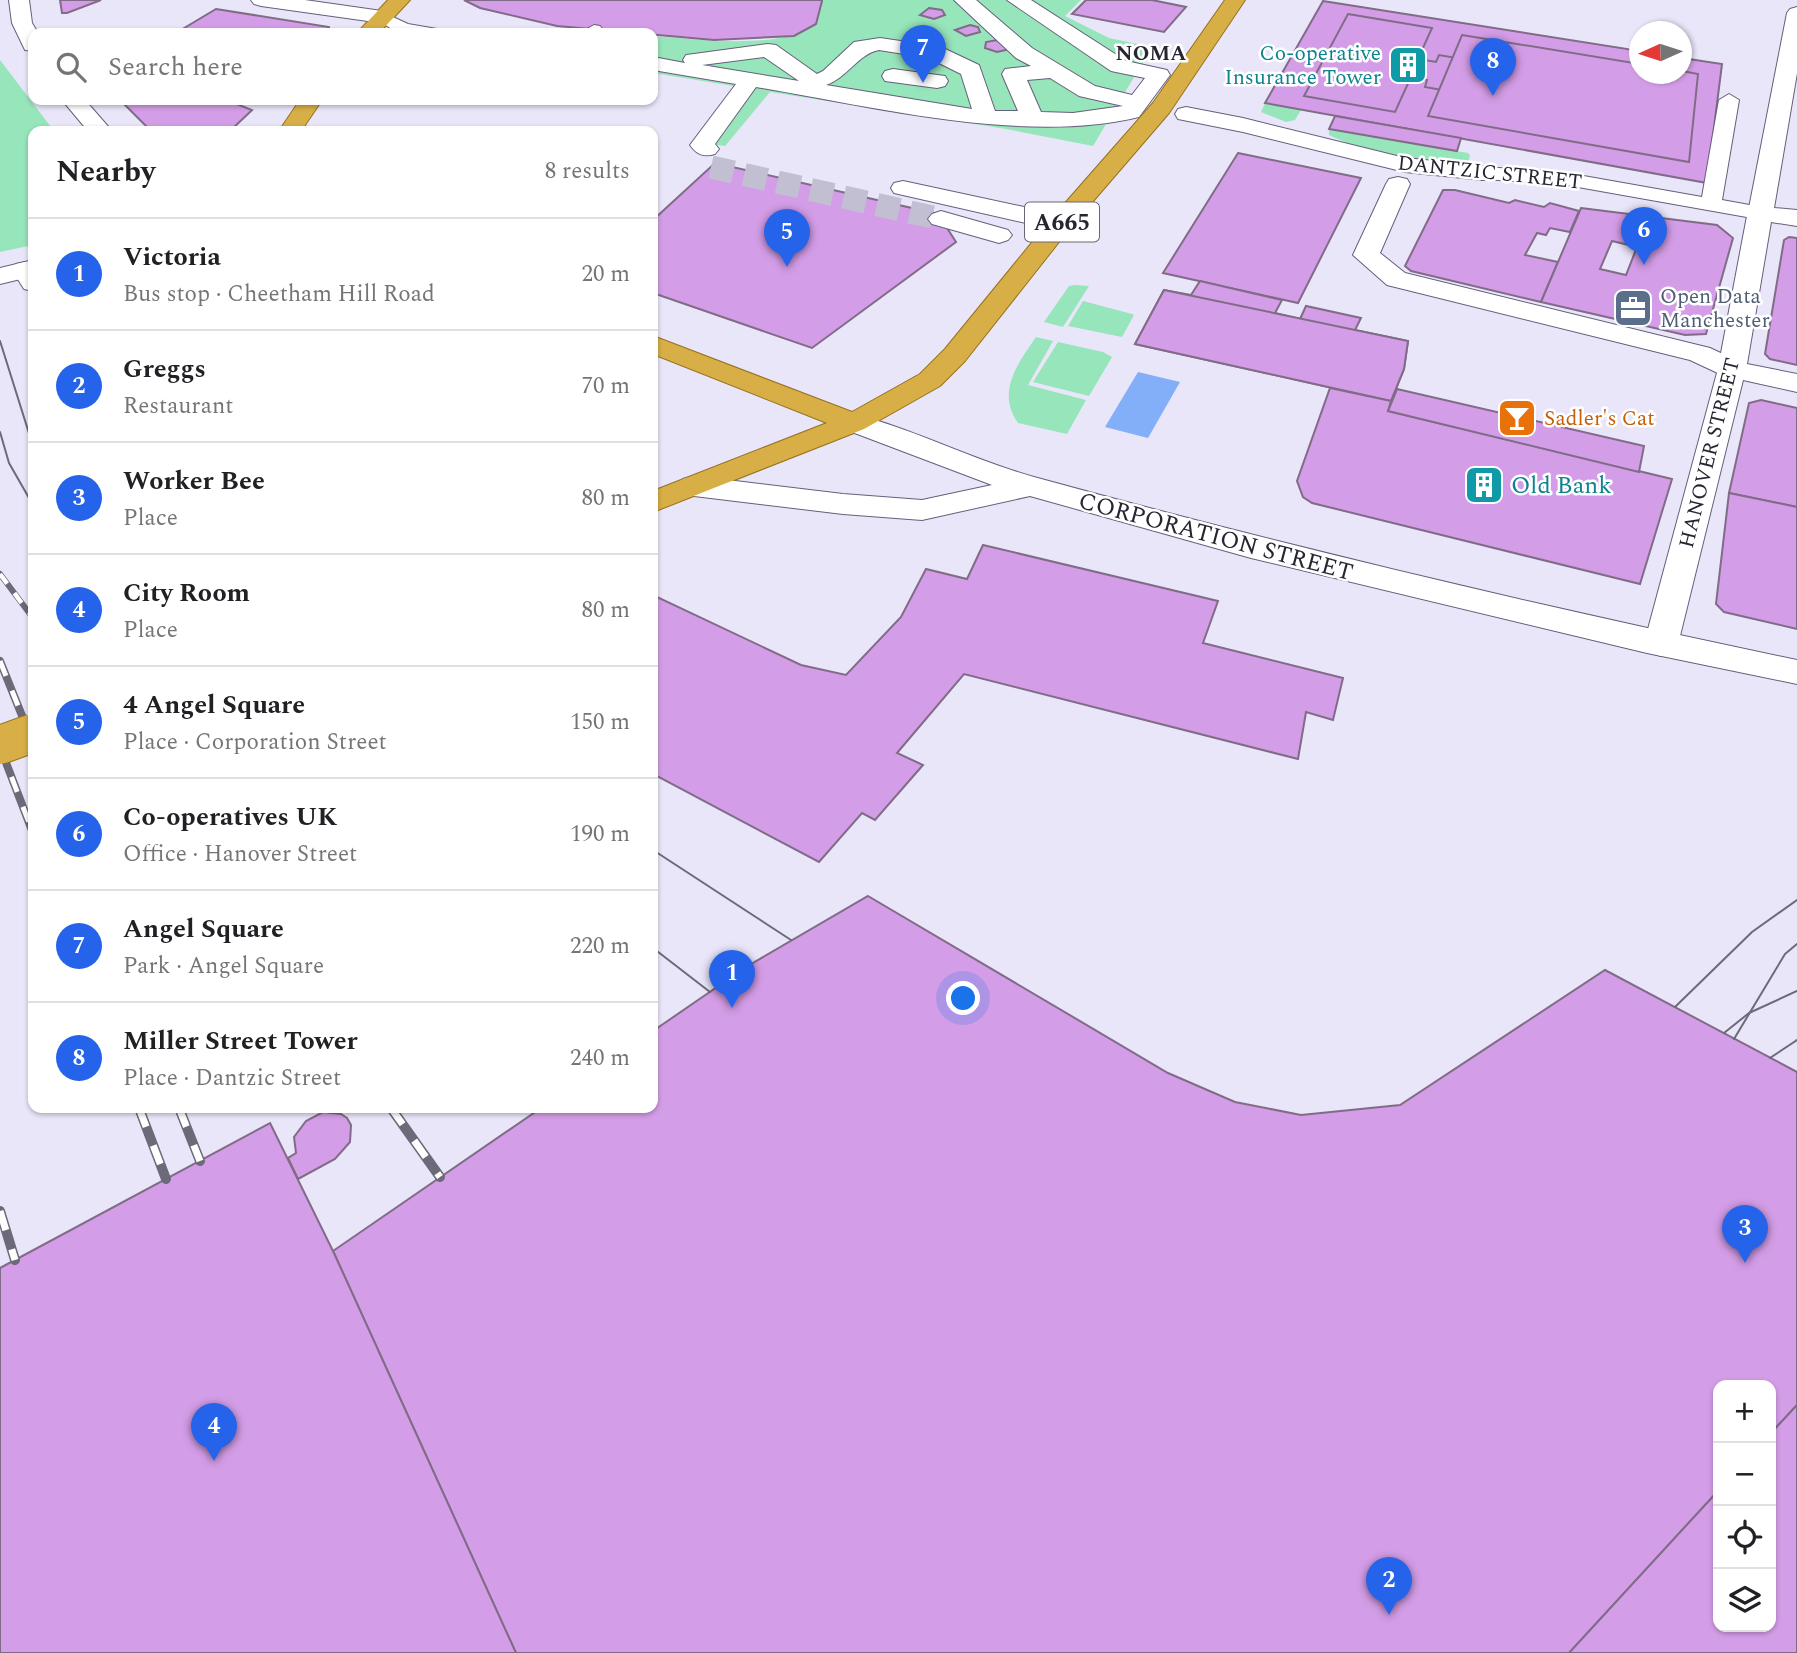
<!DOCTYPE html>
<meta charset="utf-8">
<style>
body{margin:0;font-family:Spectral,serif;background:#f6f6f6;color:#202124}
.controls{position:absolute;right:21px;bottom:21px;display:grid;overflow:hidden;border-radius:14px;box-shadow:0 2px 5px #0004}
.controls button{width:63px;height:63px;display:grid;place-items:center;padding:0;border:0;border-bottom:2px solid #e0e0e0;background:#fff;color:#202124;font:35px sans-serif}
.compass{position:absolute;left:1629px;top:21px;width:63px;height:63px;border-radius:50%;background:#fff;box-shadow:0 2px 5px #0004;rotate:267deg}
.you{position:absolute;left:964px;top:999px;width:24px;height:24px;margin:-18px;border:5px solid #fff;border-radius:50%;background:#1a73e8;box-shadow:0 0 0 10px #1a73e833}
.badge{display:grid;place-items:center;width:46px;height:46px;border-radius:50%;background:#2563eb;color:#fff;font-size:23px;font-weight:700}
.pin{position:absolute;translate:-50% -58px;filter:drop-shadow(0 2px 4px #0008)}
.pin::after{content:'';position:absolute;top:37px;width:24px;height:21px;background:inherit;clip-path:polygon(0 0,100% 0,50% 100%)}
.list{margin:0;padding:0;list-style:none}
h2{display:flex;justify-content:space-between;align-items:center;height:91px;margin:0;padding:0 28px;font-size:30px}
h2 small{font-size:23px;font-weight:400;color:#757577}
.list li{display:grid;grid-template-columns:46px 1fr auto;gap:21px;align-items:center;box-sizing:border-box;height:112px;padding:0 28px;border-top:2px solid #e0e0e0}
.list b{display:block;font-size:26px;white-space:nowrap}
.list p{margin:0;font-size:23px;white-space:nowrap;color:#757577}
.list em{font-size:23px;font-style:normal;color:#757577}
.icon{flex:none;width:38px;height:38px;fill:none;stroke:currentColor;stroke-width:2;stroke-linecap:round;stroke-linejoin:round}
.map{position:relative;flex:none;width:1797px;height:1653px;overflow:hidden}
.search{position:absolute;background:#fff;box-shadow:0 2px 5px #0004;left:28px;top:28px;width:630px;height:77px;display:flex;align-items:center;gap:18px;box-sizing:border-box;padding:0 24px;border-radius:14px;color:#757577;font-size:26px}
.panel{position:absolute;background:#fff;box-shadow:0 2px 5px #0004;left:28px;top:126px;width:630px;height:987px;border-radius:14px}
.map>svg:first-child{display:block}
.green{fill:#97e5ba}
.water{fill:#83aef8}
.building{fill:#d49de7;stroke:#806c87;stroke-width:2;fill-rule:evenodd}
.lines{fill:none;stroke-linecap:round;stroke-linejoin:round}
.pedestrian-tunnel{stroke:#c3bfd2;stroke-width:23;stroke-dasharray:23 11;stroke-linecap:butt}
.service-casing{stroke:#655f7b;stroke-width:2}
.pedestrian-casing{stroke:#655f7b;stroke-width:2}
.minor-casing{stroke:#655f7b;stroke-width:2}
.tertiary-casing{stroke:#655f7b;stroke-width:2}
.trunk-casing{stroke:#947220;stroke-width:2}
.service{fill:#fff;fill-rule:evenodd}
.pedestrian{fill:#fff;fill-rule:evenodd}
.minor{fill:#fff;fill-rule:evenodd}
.tertiary{fill:#fff;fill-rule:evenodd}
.trunk{fill:#d8af46;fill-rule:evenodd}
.tram{stroke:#6c6978;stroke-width:2}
.rail-far2-casing{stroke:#6c6978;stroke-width:6}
.rail-far1-casing{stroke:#6c6978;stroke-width:8}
.rail-casing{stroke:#6c6978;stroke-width:10}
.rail-far2{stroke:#fff;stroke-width:4.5;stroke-dasharray:12;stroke-linecap:butt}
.rail-far1{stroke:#fff;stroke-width:5;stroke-dasharray:16;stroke-linecap:butt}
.rail{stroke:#fff;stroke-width:7;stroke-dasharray:20;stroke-linecap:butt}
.trunk-bridge-casing{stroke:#947220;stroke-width:40;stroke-linecap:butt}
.trunk-bridge{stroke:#d8af46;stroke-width:38}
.labels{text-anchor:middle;stroke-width:5;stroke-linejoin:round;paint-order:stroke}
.far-neighbourhood-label{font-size:21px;font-weight:bold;fill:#282532;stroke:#fff}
.far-culture-label{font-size:21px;fill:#0d838f;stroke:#fff;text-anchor:end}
.far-street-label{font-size:21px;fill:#282532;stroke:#fff}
.far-service-label{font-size:21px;fill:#4e5e75;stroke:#fff;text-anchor:start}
.far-food-label{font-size:21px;fill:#c56008;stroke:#fff;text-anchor:start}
.shield{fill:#fff;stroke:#686670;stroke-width:2}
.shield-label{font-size:23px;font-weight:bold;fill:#282532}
.culture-label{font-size:24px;fill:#0d838f;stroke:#fff;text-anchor:start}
.street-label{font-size:24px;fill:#282532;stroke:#fff}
</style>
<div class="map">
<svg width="1797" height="1653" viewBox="0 0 1797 1653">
<rect width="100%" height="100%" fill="#eae6fa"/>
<!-- green -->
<g class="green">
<path d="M822,0H1081L1065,16L1109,38L1152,47L1093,146L1006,129L770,92L725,146L712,144L752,89L653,73V36C698,39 779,51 816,24Z"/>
<path d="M0,60L54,131H33V245L0,252Z"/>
<path d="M1265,103L1301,110L1295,120L1286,122L1261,112Z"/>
<path d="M1329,129L1468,153L1470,155L1468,163C1420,168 1373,156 1329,135Z"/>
<path d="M1074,285L1089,286L1063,327L1044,322L1069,286Z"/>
<path d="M1083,301L1132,314L1134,315L1122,337L1068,326Z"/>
<path d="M1036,337L1053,341L1028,385L1086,400L1067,434L1018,423C996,392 1018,363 1036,337Z"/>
<path d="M1058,342L1103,352L1112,357L1089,396L1033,382Z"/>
</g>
<!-- water -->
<path class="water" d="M1138,372L1180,382L1148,438L1105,427Z"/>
<!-- building -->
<g class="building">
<path d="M60,0H101L67,13H62Z"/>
<path d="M464,0H822V1L816,24L794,36L714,40L557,26L480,8Z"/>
<path d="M1086,0H1152L1186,7L1164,32L1072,14Z"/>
<path d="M1323,1L1640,51V74H1682V58L1722,64L1707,183L1265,103Z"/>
<path d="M929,8L942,10L945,15L934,19L920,15Z"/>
<path d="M216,9L329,27V32L198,33L181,30Z"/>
<path d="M1348,14L1432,28L1418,59L1436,62L1439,55L1510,67L1498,100L1425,87L1427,80L1411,77L1395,112L1304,96Z"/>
<path d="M970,25L978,27L980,32L966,36L955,30Z"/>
<path d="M1462,35L1640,64V74H1682V71L1698,74L1689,162L1428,116Z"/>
<path d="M997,40L1010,49L997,52L985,48L986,42Z"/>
<path d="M120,100H231L229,101L252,110L230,131H151Z"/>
<path d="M1335,116L1461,138L1457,151L1329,129Z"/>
<path d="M1238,153L1361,178L1298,303L1163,273Z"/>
<path d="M715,163L938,214L956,242L812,348L653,293V220Z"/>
<path d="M1443,190H1455L1509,203L1515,200L1544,207L1550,203L1579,211L1570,232L1550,228L1546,235L1537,233L1525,255L1558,262L1541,302L1411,271L1405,266Z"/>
<path d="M1581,208L1717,225L1733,238L1706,334L1685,335L1541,302ZM1612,241L1637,247L1626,275L1600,269Z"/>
<path d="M1789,237L1797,238V365L1770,359L1765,354L1784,240Z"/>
<path d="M1200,281L1282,300L1275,313L1300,319L1306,306L1361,318L1355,330L1408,341L1404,369L1391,401L1135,344L1164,290L1191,295Z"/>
<path d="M1164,290L1408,341L1404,369L1391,401L1135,344Z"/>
<path d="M1330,388L1391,401L1388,411L1672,479L1640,584L1312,503L1303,497L1297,481Z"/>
<path d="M1397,389L1644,446L1639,472L1388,411Z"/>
<path d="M1761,400L1797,408V507L1729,493L1749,403Z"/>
<path d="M1729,493L1797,507V629L1724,612L1716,604Z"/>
<path d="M983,545L1218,601L1203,643L1343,678L1333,720L1306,712L1298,759L964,674L897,753L923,765L875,820L862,813L819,862L653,774V595L801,665L846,675L901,617L926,569L967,579Z"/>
<path d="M868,896L1168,1073L1235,1102L1301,1115L1400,1105L1605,970L1797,1072V1405L1771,1433V1385H1718V1491L1569,1653H516L333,1251L541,1108H653V1031L746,967Z"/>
<path d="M323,1112L341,1114L347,1118L351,1125L350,1142L335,1159L298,1179L288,1158L296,1153L294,1137L306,1121Z"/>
<path d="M270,1123L333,1251L516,1653H0V1268Z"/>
<path d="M1797,1405V1653H1569L1718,1491V1627H1771V1433Z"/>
</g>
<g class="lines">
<!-- pedestrian-tunnel -->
<path class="pedestrian-tunnel" d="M711,167L941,219"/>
<defs>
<g id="service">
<path d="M382,12L408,24L437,29L440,33H398L373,17Z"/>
<path d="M594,25L600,26L603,30L601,33H580Z"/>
<path d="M1729,94L1739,100L1722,200L1766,208L1769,213L1766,218L1758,219L1561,184L1483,179L1476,177L1473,173L1476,169L1483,167L1561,172L1702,197L1719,100Z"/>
</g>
<g id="pedestrian">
<path d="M954,0H976L1032,48L1095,86L1132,95L1145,78L1111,71L1007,0H1031L1126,61L1167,70L1170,75L1139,117C1024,145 871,106 756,87L715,144L719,149L715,154C704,157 697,155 690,145L736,84L653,70V57L685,63L683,60L686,55L694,54L768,44L776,45L817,74L823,71L854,42L880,38L941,47L979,65L995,111H1018L1002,74L1005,69L1031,66L1016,58ZM879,50L929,58L961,74L972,109L826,85C847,78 858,54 879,50ZM764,57L799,81L702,65ZM1050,78L1079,96L1123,106L1073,113L1041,112L1027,80Z"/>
<path d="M893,69L945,76L948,81L945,86L937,88L885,81L882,76L885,71Z"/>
<path d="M1186,107L1243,118L1405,158L1483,166L1492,168L1495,173L1492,178L1483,180L1405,172L1243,132L1178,119L1175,114L1178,109Z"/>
<path d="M1398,177L1407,179L1410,184L1380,253L1405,273L1710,348L1742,363L1746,369L1742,375L1732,378L1722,375L1690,360L1387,285L1353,255L1386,184L1389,179Z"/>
<path d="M941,211L1008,230L1012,235L1008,240L999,243L932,224L928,219L932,214Z"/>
</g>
<g id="minor">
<path d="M1797,7V73L1774,208L1797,210V226L1771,222L1747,364L1797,374V392L1743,380L1678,644L1673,652L1661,656L1649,652L1644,644L1718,369L1747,216L1745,213L1749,208L1787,13L1790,9Z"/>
<path d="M903,181L1061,215L1070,218L1074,223L1070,228L1061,231L894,193L891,188L894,183Z"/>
<path d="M25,262L33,264V291L24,289L12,270L16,264Z"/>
</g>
<g id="tertiary">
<path d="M9,0H29L32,23L38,33H33V51L25,50L12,23Z"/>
<path d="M251,0H305L382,11L389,13L392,17L389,21L382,23L261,6L254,4Z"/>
<path d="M62,100H85L112,131H88Z"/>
<path d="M33,260V276L0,284V268Z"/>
<path d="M854,414C914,429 973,460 1034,477C1286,546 1541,607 1797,660V684L1647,653L1251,558L1030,496L922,520L843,514L694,496L683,493L678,486L683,479L694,476L843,494L922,500L992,485L844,429L839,423L844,417Z"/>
</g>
<g id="trunk">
<path d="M388,0H410L379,33H357Z"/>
<path d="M1225,0H1245L1169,113L1070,228L965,361L940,386L864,429L653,512V491L827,423L653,354V336L852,412L920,374L945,349L1052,218L1153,103Z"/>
<path d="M300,100H322L301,131H279Z"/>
</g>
</defs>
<!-- service casing -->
<use href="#service" class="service-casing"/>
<!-- pedestrian casing -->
<use href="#pedestrian" class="pedestrian-casing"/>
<!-- minor casing -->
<use href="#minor" class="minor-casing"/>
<!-- tertiary casing -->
<use href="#tertiary" class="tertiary-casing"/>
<!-- trunk casing -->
<use href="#trunk" class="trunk-casing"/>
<!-- service -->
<use href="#service" class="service"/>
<!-- pedestrian -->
<use href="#pedestrian" class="pedestrian"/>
<!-- minor -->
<use href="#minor" class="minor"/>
<!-- tertiary -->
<use href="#tertiary" class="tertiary"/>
<!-- trunk -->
<use href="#trunk" class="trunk"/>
<!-- tram -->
<g class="tram">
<path d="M0,341L33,446"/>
<path d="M0,432L9,463L33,505"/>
<path d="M653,850L791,940"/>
<path d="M653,948L710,992"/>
<path d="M1675,1007L1752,932L1797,900"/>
<path d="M1724,1033L1749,1013L1797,991"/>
<path d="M1734,1039L1785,954L1797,944"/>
<path d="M1770,1058L1797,1040"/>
</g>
<defs>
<path id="rail-far2" d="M0,574L33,618"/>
<g id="rail-far1">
<path d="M0,661L33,743"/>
<path d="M0,747L33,833"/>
</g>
<g id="rail">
<path d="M139,1108L166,1179"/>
<path d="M179,1108L200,1161"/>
<path d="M391,1108L440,1177"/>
<path d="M0,1211L15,1260"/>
</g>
</defs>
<!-- rail-far2 casing -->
<use href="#rail-far2" class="rail-far2-casing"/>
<!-- rail-far1 casing -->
<use href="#rail-far1" class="rail-far1-casing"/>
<!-- rail casing -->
<use href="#rail" class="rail-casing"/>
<!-- rail-far2 -->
<use href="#rail-far2" class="rail-far2"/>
<!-- rail-far1 -->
<use href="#rail-far1" class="rail-far1"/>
<!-- rail -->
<use href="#rail" class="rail"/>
<defs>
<path id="trunk-bridge" d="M0,745L33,733"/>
</defs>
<!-- trunk-bridge casing -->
<use href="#trunk-bridge" class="trunk-bridge-casing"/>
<!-- trunk-bridge -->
<use href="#trunk-bridge" class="trunk-bridge"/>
</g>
<!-- icons -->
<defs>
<symbol id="building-square" viewBox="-11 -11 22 22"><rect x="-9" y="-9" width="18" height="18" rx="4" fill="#0f9aa8" stroke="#fff"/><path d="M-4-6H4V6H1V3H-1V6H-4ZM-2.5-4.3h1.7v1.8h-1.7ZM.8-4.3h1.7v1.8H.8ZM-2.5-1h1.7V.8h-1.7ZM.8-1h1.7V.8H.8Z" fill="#fff"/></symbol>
<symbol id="office-square" viewBox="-11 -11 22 22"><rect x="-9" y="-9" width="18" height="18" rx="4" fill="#5c6f8a" stroke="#fff"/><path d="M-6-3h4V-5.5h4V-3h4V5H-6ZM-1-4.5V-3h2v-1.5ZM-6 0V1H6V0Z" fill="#fff"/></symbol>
<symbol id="bar-square" viewBox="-11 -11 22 22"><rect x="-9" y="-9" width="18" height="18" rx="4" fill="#e8710a" stroke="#fff"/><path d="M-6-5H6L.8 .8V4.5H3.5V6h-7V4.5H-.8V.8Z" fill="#fff"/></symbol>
</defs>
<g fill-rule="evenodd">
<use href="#building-square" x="1386" y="43" width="44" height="44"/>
<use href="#office-square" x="1611" y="286" width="44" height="44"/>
<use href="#bar-square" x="1495" y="396" width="44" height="44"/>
<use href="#building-square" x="1462" y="463" width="44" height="44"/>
</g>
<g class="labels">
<!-- far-neighbourhood labels -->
<g class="far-neighbourhood-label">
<text x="1151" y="60">NOMA</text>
</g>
<!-- far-culture labels -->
<g class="far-culture-label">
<text x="1381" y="60">Co-operative<tspan x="1381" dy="24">Insurance Tower</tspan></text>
</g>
<!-- far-street labels -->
<g class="far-street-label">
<text transform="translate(1490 172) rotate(6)" y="7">DANTZIC STREET</text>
<text transform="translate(1709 453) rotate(-76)" y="7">HANOVER STREET</text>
</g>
<!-- far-service labels -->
<g class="far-service-label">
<text x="1660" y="303">Open Data<tspan x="1660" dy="24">Manchester</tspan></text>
</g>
<!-- far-food labels -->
<g class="far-food-label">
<text x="1544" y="425">Sadler's Cat</text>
</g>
<!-- shield labels -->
<rect class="shield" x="1025" y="202.5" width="74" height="39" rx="5"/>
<g class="shield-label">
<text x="1062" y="230">A665</text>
</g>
<!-- culture labels -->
<g class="culture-label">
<text x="1511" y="493">Old Bank</text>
</g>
<!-- street labels -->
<g class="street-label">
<text transform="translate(1216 536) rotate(15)" y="8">CORPORATION STREET</text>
</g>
</g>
</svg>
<div class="controls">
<button>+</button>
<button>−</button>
<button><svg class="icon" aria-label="locate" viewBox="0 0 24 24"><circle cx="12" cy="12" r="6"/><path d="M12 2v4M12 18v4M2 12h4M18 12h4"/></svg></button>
<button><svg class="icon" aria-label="layers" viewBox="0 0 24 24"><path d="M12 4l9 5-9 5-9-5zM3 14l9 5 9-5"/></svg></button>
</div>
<svg class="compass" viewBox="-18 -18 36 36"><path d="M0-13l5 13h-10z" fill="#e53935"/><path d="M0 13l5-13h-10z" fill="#757577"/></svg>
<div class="you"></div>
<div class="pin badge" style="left:732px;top:1008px">1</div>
<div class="pin badge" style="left:1389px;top:1615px">2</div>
<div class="pin badge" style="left:1745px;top:1263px">3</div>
<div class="pin badge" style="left:214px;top:1461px">4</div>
<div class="pin badge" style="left:787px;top:267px">5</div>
<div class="pin badge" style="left:1644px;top:265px">6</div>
<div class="pin badge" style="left:923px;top:83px">7</div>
<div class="pin badge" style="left:1493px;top:96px">8</div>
<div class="search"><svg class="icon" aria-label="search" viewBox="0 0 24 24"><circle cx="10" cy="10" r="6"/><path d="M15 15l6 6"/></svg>Search here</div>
<section class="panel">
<h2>Nearby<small>8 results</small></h2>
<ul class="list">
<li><span class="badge">1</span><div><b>Victoria</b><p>Bus stop · Cheetham Hill Road</p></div><em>20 m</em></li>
<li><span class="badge">2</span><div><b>Greggs</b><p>Restaurant</p></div><em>70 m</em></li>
<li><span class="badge">3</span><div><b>Worker Bee</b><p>Place</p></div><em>80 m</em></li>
<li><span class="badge">4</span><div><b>City Room</b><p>Place</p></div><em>80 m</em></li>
<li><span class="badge">5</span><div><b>4 Angel Square</b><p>Place · Corporation Street</p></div><em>150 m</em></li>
<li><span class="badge">6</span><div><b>Co-operatives UK</b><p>Office · Hanover Street</p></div><em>190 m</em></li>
<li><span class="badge">7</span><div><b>Angel Square</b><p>Park · Angel Square</p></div><em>220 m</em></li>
<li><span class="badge">8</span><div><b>Miller Street Tower</b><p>Place · Dantzic Street</p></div><em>240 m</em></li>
</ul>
</section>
</div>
